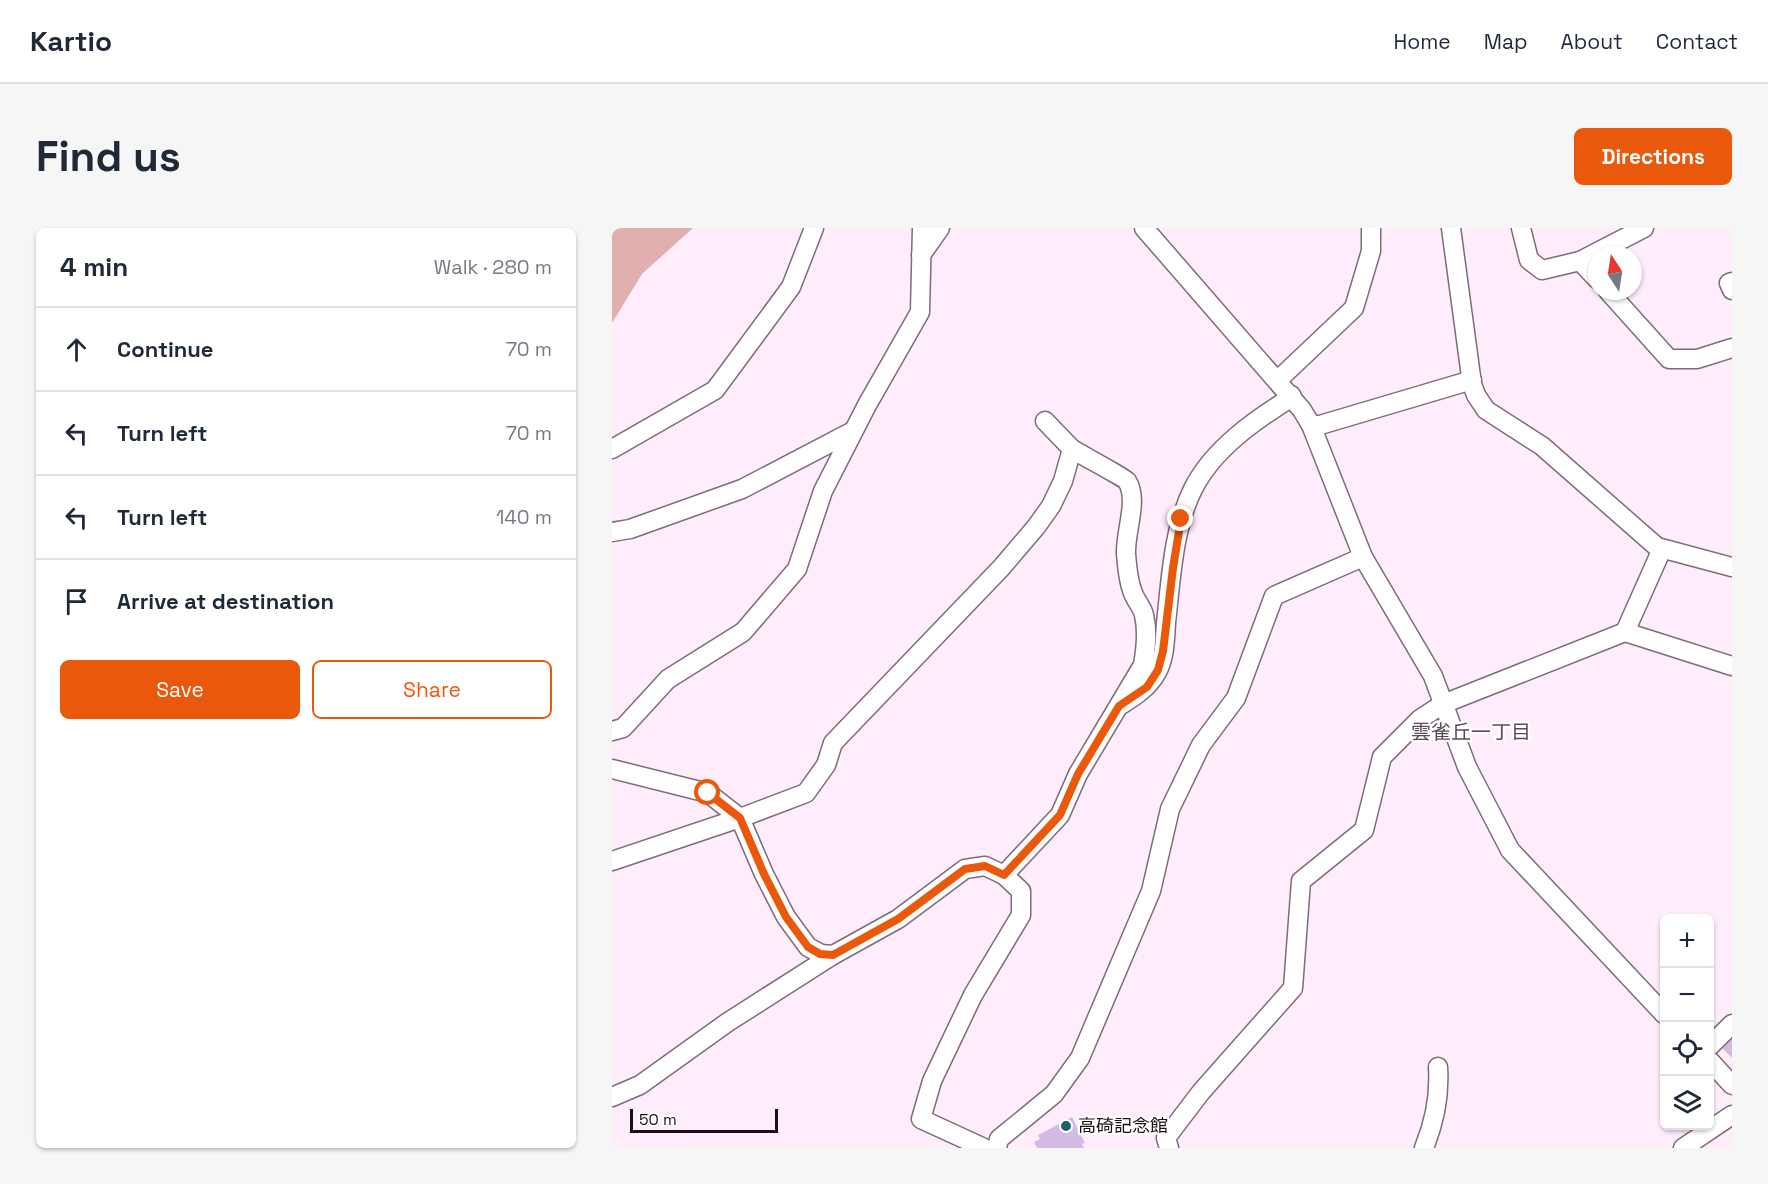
<!DOCTYPE html>
<meta charset="utf-8">
<style>
body{margin:0;font-family:"Space Grotesk","Noto Sans JP",sans-serif;background:#f6f6f7;color:#1f2937}
.controls{position:absolute;right:18px;bottom:18px;display:grid;overflow:hidden;border-radius:9px;box-shadow:0 2px 4px #0004}
.controls button{width:54px;height:54px;display:grid;place-items:center;padding:0;border:0;border-bottom:2px solid #e0e1e3;background:#fff;color:#1f2937;font:30px sans-serif}
.compass{position:absolute;left:976px;top:18px;width:54px;height:54px;border-radius:50%;background:#fff;box-shadow:0 2px 4px #0004;rotate:348deg}
.scale{position:absolute;left:18px;bottom:15px;width:148px;box-sizing:border-box;padding-left:6px;border:3px solid #191117;border-top:0;font-size:16px;line-height:21px;white-space:nowrap;color:#191117;-webkit-text-stroke:4px #fff;paint-order:stroke}
.stop{position:absolute;width:18px;height:18px;margin:-14px;border:4px solid #ea580c;border-radius:50%;background:#fff}
.stop.end{background:#ea580c;border-color:#fff;box-shadow:0 2px 6px #0008}
.list{margin:0;padding:0;list-style:none}
h2{display:flex;justify-content:space-between;align-items:center;height:78px;margin:0;padding:0 24px;font-size:26px}
h2 small{font-size:20px;font-weight:400;color:#747a83}
.list li{display:grid;grid-template-columns:39px 1fr auto;gap:18px;align-items:center;box-sizing:border-box;height:84px;padding:0 24px;border-top:2px solid #e0e1e3}
.list b{display:block;font-size:22px;white-space:nowrap}
.list em{font-size:20px;font-style:normal;color:#747a83}
.actions{display:flex;gap:12px;padding:18px 24px}
.actions a{flex:1;padding:14px 0;border:2px solid #ea580c;border-radius:9px;text-align:center;font-size:21px;color:#ea580c}
.actions .main{background:#ea580c;color:#fff}
.icon{flex:none;width:33px;height:33px;fill:none;stroke:currentColor;stroke-width:2;stroke-linecap:round;stroke-linejoin:round}
.map{position:relative;flex:none;width:1120px;height:920px;overflow:hidden;border-radius:9px}
header{display:flex;align-items:center;gap:36px;box-sizing:border-box;height:84px;padding:0 30px;background:#fff;border-bottom:2px solid #e0e1e3}
header strong{font-size:28px}
nav{display:flex;gap:33px;margin-inline-start:auto;font-size:21px}
.intro{display:flex;align-items:center;justify-content:space-between;box-sizing:border-box;height:144px;padding:0 36px}
h1{margin:0;font-size:42px}
.button{padding:15px 27px;border-radius:9px;background:#ea580c;color:#fff;font-size:21px;font-weight:700}
main{display:flex;gap:36px;padding:0 36px}
aside{flex:1;background:#fff;border-radius:9px;box-shadow:0 2px 4px #0004}
.map>svg:first-child{display:block}
.forest{fill:#e1afb0}
.building{fill:#d2bce3}
.lines{fill:none;stroke-linecap:round;stroke-linejoin:round}
.street-casing{stroke:#7f6b7b;stroke-width:21}
.street{stroke:#fff;stroke-width:18}
.route{stroke:#ea580c;stroke-width:8}
.poi-dot{fill:#1b5f72;stroke:#fff;stroke-width:2}
.labels{text-anchor:middle;stroke-width:4.5;stroke-linejoin:round;paint-order:stroke}
.poi-label{font-size:18px;fill:#191117;stroke:#fff;text-anchor:start}
.neighbourhood-label{font-size:20px;fill:#5c4a58;stroke:#fff}
</style>
<header>
<strong>Kartio</strong>
<nav><a>Home</a><a>Map</a><a>About</a><a>Contact</a></nav>
</header>
<div class="intro"><h1>Find us</h1><a class="button">Directions</a></div>
<main>
<aside>
<h2>4 min<small>Walk · 280 m</small></h2>
<ul class="list">
<li><svg class="icon" aria-label="ahead" viewBox="0 0 24 24"><path d="M12 20V5M6 11l6-6 6 6"/></svg><div><b>Continue</b></div><em>70 m</em></li>
<li><svg class="icon" aria-label="left" viewBox="0 0 24 24"><path d="M17 20v-9H6M10 6l-5 5 5 5"/></svg><div><b>Turn left</b></div><em>70 m</em></li>
<li><svg class="icon" aria-label="left" viewBox="0 0 24 24"><path d="M17 20v-9H6M10 6l-5 5 5 5"/></svg><div><b>Turn left</b></div><em>140 m</em></li>
<li><svg class="icon" aria-label="arrive" viewBox="0 0 24 24"><path d="M6 21V4h12l-3 4 3 4H6"/></svg><div><b>Arrive at destination</b></div></li>
</ul>
<div class="actions"><a class="main">Save</a><a>Share</a></div>
</aside>
<div class="map">
<svg width="1120" height="920" viewBox="0 0 1120 920">
<rect width="100%" height="100%" fill="#ffedfb"/>
<!-- forest -->
<path class="forest" d="M0,0H81L30,46L0,95Z"/>
<!-- building -->
<g class="building">
<path d="M1120,810V830L1110,820Z"/>
<path d="M460,889L473,915L470,916L472,920H425L422,914L428,911L426,907Z"/>
</g>
<g class="lines">
<defs>
<g id="street">
<path d="M532,0L690,182L699,197L751,329L821,448L855,539L898,622L1052,786"/>
<path d="M839,0L860,156L864,167L874,182L930,218L1045,319L1120,339"/>
<path d="M909,0L917,32L930,42L968,33L985,51"/>
<path d="M309,27L328,0"/>
<path d="M968,33L1032,0"/>
<path d="M1120,54L1117,55L1120,62"/>
<path d="M996,63L1057,131H1085L1120,120"/>
<path d="M666,152L742,80L759,23V0"/>
<path d="M699,197H708L860,152"/>
<path d="M0,221L103,162L179,59L202,0"/>
<path d="M0,304L18,301L130,261L241,203"/>
<path d="M1013,404L1120,438"/>
<path d="M509,477C523,468 537,459 545,444C553,430 553,410 554,395C559,351 561,301 581,261C601,221 643,192 680,169L679,167"/>
<path d="M0,503L11,500L56,451L131,404L185,341L211,263L255,177L308,84L310,0"/>
<path d="M0,541L96,565L128,590L152,646L174,689L196,719L209,726L221,727L286,691L353,641L373,638L392,647L448,587L466,546L531,437C534,420 536,404 532,387C530,378 522,371 520,362C516,352 515,337 514,326C513,303 527,272 515,253C513,250 468,226 460,221"/>
<path d="M0,633L128,590L194,565L214,537L221,515L389,340L424,299L439,278L451,253L460,221L433,193"/>
<path d="M1098,818L1120,796"/>
<path d="M1098,833L1120,857"/>
<path d="M0,869L28,857L116,794L221,727"/>
<path d="M372,920L309,891L320,853L361,767L409,687V663L392,647"/>
<path d="M385,920L387,911L442,866L468,830L539,663L558,581L589,517L624,470L662,368L751,329"/>
<path d="M557,920L554,910L589,864L681,760L689,653L752,602L770,529L808,491L831,476L1013,404L1050,321"/>
<path d="M812,920C823,893 828,868 826,839"/>
<path d="M1071,920L1120,887"/>
</g>
</defs>
<!-- street casing -->
<use href="#street" class="street-casing"/>
<!-- street -->
<use href="#street" class="street"/>
</g>
<g class="lines">
<!-- route -->
<path class="route" d="M96,565L128,590L152,646L174,689L196,719L208,726L221,727L286,691L353,641L373,638L392,647L448,587L466,546L507,478L535,459L546,442L551,423L561,340L569,291"/>
</g>
<!-- markers -->
<circle class="poi-dot" cx="454" cy="898" r="6"/>
<g class="labels">
<!-- poi labels -->
<g class="poi-label">
<text x="466" y="904">高碕記念館</text>
</g>
<!-- neighbourhood labels -->
<g class="neighbourhood-label">
<text x="859" y="511">雲雀丘一丁目</text>
</g>
</g>
</svg>
<div class="controls">
<button>+</button>
<button>−</button>
<button><svg class="icon" aria-label="locate" viewBox="0 0 24 24"><circle cx="12" cy="12" r="6"/><path d="M12 2v4M12 18v4M2 12h4M18 12h4"/></svg></button>
<button><svg class="icon" aria-label="layers" viewBox="0 0 24 24"><path d="M12 4l9 5-9 5-9-5zM3 14l9 5 9-5"/></svg></button>
</div>
<svg class="compass" viewBox="-18 -18 36 36"><path d="M0-13l5 13h-10z" fill="#e53935"/><path d="M0 13l5-13h-10z" fill="#747a83"/></svg>
<div class="scale">50 m</div>
<div class="stop" style="left:96px;top:565px"></div>
<div class="stop end" style="left:569px;top:291px"></div>
</div>
</main>
